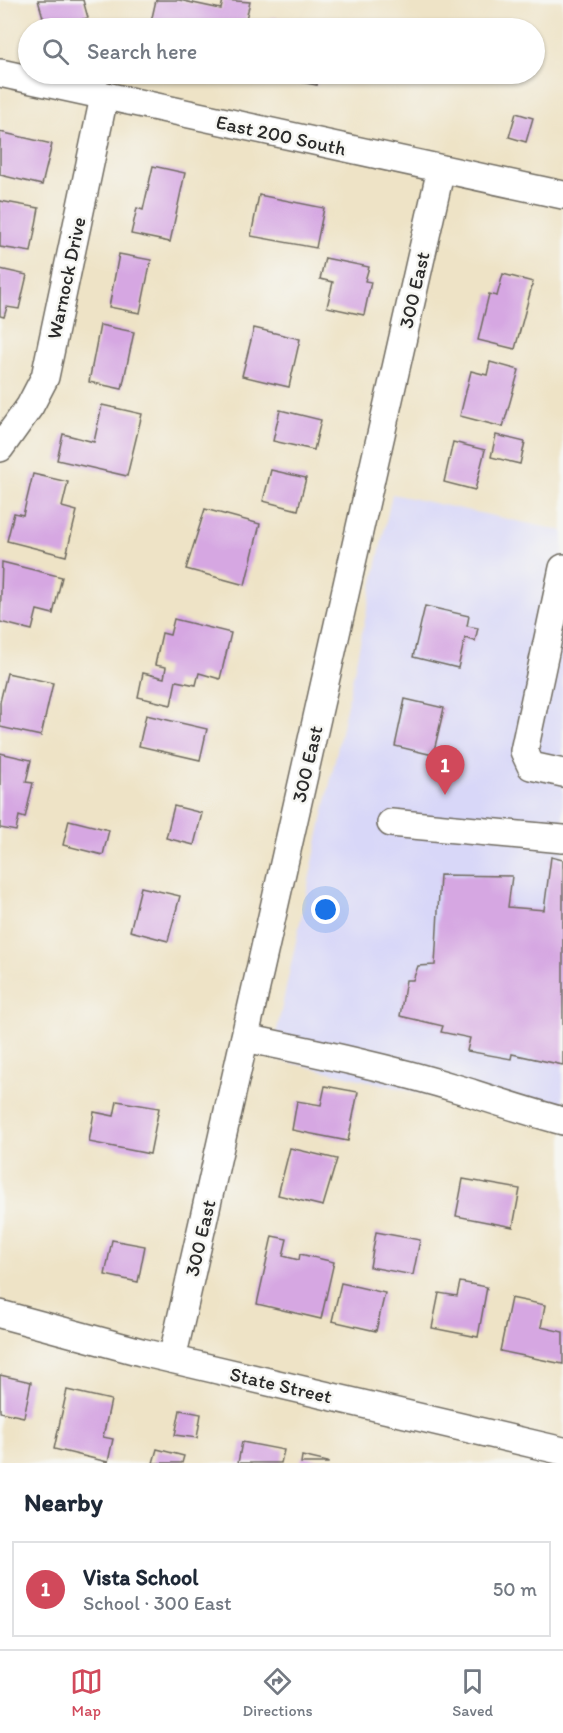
<!DOCTYPE html>
<meta charset="utf-8">
<style>
body{margin:0;font-family:Itim,sans-serif;background:#f6f6f7;color:#1f2937}
.you{position:absolute;left:326px;top:910px;width:21px;height:21px;margin:-15px;border:4px solid #fff;border-radius:50%;background:#1a73e8;box-shadow:0 0 0 9px #1a73e833}
.badge{display:grid;place-items:center;width:39px;height:39px;border-radius:50%;background:#d1495b;color:#fff;font-size:20px;font-weight:700}
.pin{position:absolute;translate:-50% -50px;filter:drop-shadow(0 2px 3px #0008)}
.pin::after{content:'';position:absolute;top:32px;width:21px;height:18px;background:inherit;clip-path:polygon(0 0,100% 0,50% 100%)}
.list{margin:0;padding:0;list-style:none}
h2{display:flex;justify-content:space-between;align-items:center;height:78px;margin:0;padding:0 24px;font-size:26px}
h2 small{font-size:20px;font-weight:400;color:#747a83}
.list li{display:grid;grid-template-columns:39px 1fr auto;gap:18px;align-items:center;box-sizing:border-box;height:96px;margin:0 12px 12px;padding:0 12px;border:2px solid #e0e1e3;border-radius:0px}
.list b{display:block;font-size:22px;white-space:nowrap}
.list p{margin:0;font-size:20px;white-space:nowrap;color:#747a83}
.list em{font-size:20px;font-style:normal;color:#747a83}
.icon{flex:none;width:33px;height:33px;fill:none;stroke:currentColor;stroke-width:2;stroke-linecap:round;stroke-linejoin:round}
.map{position:relative;flex:none;width:563px;height:1463px;overflow:hidden}
.search{position:absolute;background:#fff;box-shadow:0 2px 4px #0004;left:18px;right:18px;top:18px;height:66px;display:flex;align-items:center;gap:15px;box-sizing:border-box;padding:0 21px;border-radius:33px;color:#747a83;font-size:22px}
.sheet{height:186px;background:#fff}
nav{display:flex;justify-content:space-around;align-items:center;box-sizing:border-box;height:84px;border-top:2px solid #e0e1e3;background:#fff;font-size:16px;color:#747a83}
nav a{display:grid;justify-items:center;gap:3px}
nav .on{color:#d1495b}
.map>svg:first-child{display:block}
.built{fill:#d8d7f8}
.building{fill:#d6a7e2}
.lines{fill:none;stroke-linecap:round;stroke-linejoin:round}
.minor-casing{stroke:#6f6b61;stroke-width:30}
.minor{stroke:#fff;stroke-width:27}
.labels{text-anchor:middle;stroke-width:5;stroke-linejoin:round;paint-order:stroke}
.street-label{font-size:20px;fill:#2b2b2b;stroke:#f6f6f2}
</style>
<div class="map">
<svg width="563" height="1463" viewBox="0 0 563 1463">
<rect width="100%" height="100%" fill="#f6f6f2"/>
<filter id="ink" filterUnits="userSpaceOnUse"><feTurbulence type="fractalNoise" baseFrequency=".0167" numOctaves="2"/><feDisplacementMap in="SourceGraphic" scale="12" xChannelSelector="R" yChannelSelector="G"/><feConvolveMatrix kernelMatrix="1 2 1 2 8 2 1 2 1" color-interpolation-filters="sRGB"/></filter>
<filter id="wash" filterUnits="userSpaceOnUse"><feTurbulence type="fractalNoise" baseFrequency=".008" numOctaves="4" result="noise"/><feDisplacementMap in="SourceGraphic" scale="24" xChannelSelector="R" yChannelSelector="G"/><feGaussianBlur stdDeviation="1.35" result="paint"/><feColorMatrix in="noise" values="0 0 0 0 0 0 0 0 0 0 0 0 0 0 0 0 0 1.4 0 .05"/><feComposite in="paint" operator="in"/></filter>
<g filter="url(#wash)">
<rect width="100%" height="100%" fill="#eee3c6"/>
<!-- built -->
<path class="built" d="M392,494L563,531V1127L271,1058Z"/>
<g id="blocks">
<!-- building -->
<g class="building">
<path d="M38,0H83L88,18L46,28Z"/>
<path d="M156,0H179L221,9L223,0L250,2L244,28H181L151,22Z"/>
<path d="M272,17L310,24L309,28H269Z"/>
<path d="M259,74H319L317,85Z"/>
<path d="M516,113L533,118L526,142L509,137Z"/>
<path d="M0,132L52,144L42,185L0,175Z"/>
<path d="M153,166L185,173L170,242L131,234L137,208L143,210Z"/>
<path d="M259,195L324,208L316,248L251,236Z"/>
<path d="M0,201L39,208L31,252L0,247Z"/>
<path d="M119,254L151,260L140,313L109,307Z"/>
<path d="M325,258L369,267L365,281L371,282L364,315L327,307L333,282L320,279Z"/>
<path d="M0,269L27,275L19,309L7,307L4,317L0,316Z"/>
<path d="M503,274L533,282L515,349L478,340L489,294L497,296Z"/>
<path d="M100,325L134,332L122,389L89,382Z"/>
<path d="M254,328L300,339L289,387L242,376Z"/>
<path d="M490,362L519,370L503,427L460,416L471,371L487,375Z"/>
<path d="M102,405L142,414L127,476L57,460L63,434L94,442Z"/>
<path d="M280,410L321,420L314,450L273,441Z"/>
<path d="M496,435L525,442L520,464L491,457Z"/>
<path d="M453,442L485,450L475,490L444,482Z"/>
<path d="M271,470L306,478L298,510L263,501Z"/>
<path d="M33,474L68,482L62,507L77,511L66,556L7,541L14,513L23,515Z"/>
<path d="M205,509L260,524L245,585L186,569Z"/>
<path d="M2,562L62,577L53,614L37,610L32,630L0,622Z"/>
<path d="M425,606L469,616L467,626L478,628L475,641L465,638L458,668L413,657Z"/>
<path d="M174,619L231,633L220,679L199,673L196,685L176,681L171,705L138,697L143,673L164,678L166,667L155,665L162,633L170,635Z"/>
<path d="M7,673L53,683L41,736L0,727V702Z"/>
<path d="M405,699L444,708L433,755L395,746Z"/>
<path d="M146,715L207,729L200,760L139,746Z"/>
<path d="M0,753L31,760L26,782L33,783L25,818L19,816L16,831L0,828Z"/>
<path d="M174,806L202,813L194,845L166,838Z"/>
<path d="M69,820L109,830L103,855L63,845Z"/>
<path d="M551,857L563,860V1065L512,1054L511,1059L467,1051L470,1038L441,1032L443,1026L400,1016L406,980H413L418,966L435,965L440,875L512,876L508,907L544,910Z"/>
<path d="M141,887L180,896L168,941L130,931Z"/>
<path d="M325,1086L358,1092L348,1141L292,1130L297,1101L321,1105Z"/>
<path d="M117,1101L159,1108L150,1154L89,1142L94,1112L114,1116Z"/>
<path d="M290,1148L337,1159L323,1206L278,1195Z"/>
<path d="M463,1179L520,1189L513,1227L456,1216Z"/>
<path d="M376,1232L420,1240L413,1275L370,1267Z"/>
<path d="M272,1236L287,1239L283,1256L299,1260L300,1254L334,1262L321,1319L257,1304Z"/>
<path d="M112,1240L145,1246L138,1282L105,1275Z"/>
<path d="M460,1282L487,1287L478,1337L432,1328L439,1293L457,1296Z"/>
<path d="M341,1283L385,1293L376,1331L332,1321Z"/>
<path d="M511,1298L545,1305L541,1327L563,1332V1364L500,1351Z"/>
<path d="M0,1375L31,1382L24,1417L0,1412Z"/>
<path d="M67,1390L111,1400L103,1437L113,1439L108,1462L54,1449Z"/>
<path d="M180,1410L201,1414L197,1438L175,1435Z"/>
<path d="M242,1442L284,1450L281,1463H238Z"/>
<path d="M157,1449L184,1456L182,1463H153Z"/>
<path d="M302,1456L328,1462V1463H301Z"/>
</g>
</g>
</g>
<g filter="url(#ink)">
<use href="#blocks" fill-opacity="0" stroke="#6f6b61" stroke-width="1.5"/>
<g class="lines">
<defs>
<g id="minor">
<path d="M0,73L563,195"/>
<path d="M0,448L30,406L45,377L104,97"/>
<path d="M563,568L524,751L531,766L563,773"/>
<path d="M391,823L563,839"/>
<path d="M245,1038C318,1053 391,1068 462,1090C496,1101 529,1112 563,1121"/>
<path d="M0,1314L141,1352L563,1451"/>
<path d="M172,1359L441,169"/>
</g>
</defs>
<!-- minor casing -->
<use href="#minor" class="minor-casing"/>
<!-- minor -->
<use href="#minor" class="minor"/>
</g>
</g>
<g class="labels">
<!-- street labels -->
<g class="street-label">
<text transform="translate(281 135) rotate(12)" y="7">East 200 South</text>
<text transform="translate(66 278) rotate(-78)" y="7">Warnock Drive</text>
<text transform="translate(414 290) rotate(-77)" y="7">300 East</text>
<text transform="translate(307 764) rotate(-77)" y="7">300 East</text>
<text transform="translate(200 1238) rotate(-77)" y="7">300 East</text>
<text transform="translate(281 1385) rotate(13)" y="7">State Street</text>
</g>
</g>
</svg>
<div class="you"></div>
<div class="pin badge" style="left:445px;top:795px">1</div>
<div class="search"><svg class="icon" aria-label="search" viewBox="0 0 24 24"><circle cx="10" cy="10" r="6"/><path d="M15 15l6 6"/></svg>Search here</div>
</div>
<section class="sheet">
<h2>Nearby<small></small></h2>
<ul class="list">
<li><span class="badge">1</span><div><b>Vista School</b><p>School · 300 East</p></div><em>50 m</em></li>
</ul>
</section>
<nav>
<a class="on"><svg class="icon" aria-label="map" viewBox="0 0 24 24"><path d="M3 6l6-2 6 2 6-2v14l-6 2-6-2-6 2zM9 4v14M15 6v14"/></svg>Map</a>
<a><svg class="icon" aria-label="directions" viewBox="0 0 24 24"><path d="M12 3l9 9-9 9-9-9zM9 14v-3h6M13 9l2 2-2 2"/></svg>Directions</a>
<a><svg class="icon" aria-label="saved" viewBox="0 0 24 24"><path d="M7 4h10v16l-5-4-5 4z"/></svg>Saved</a>
</nav>
